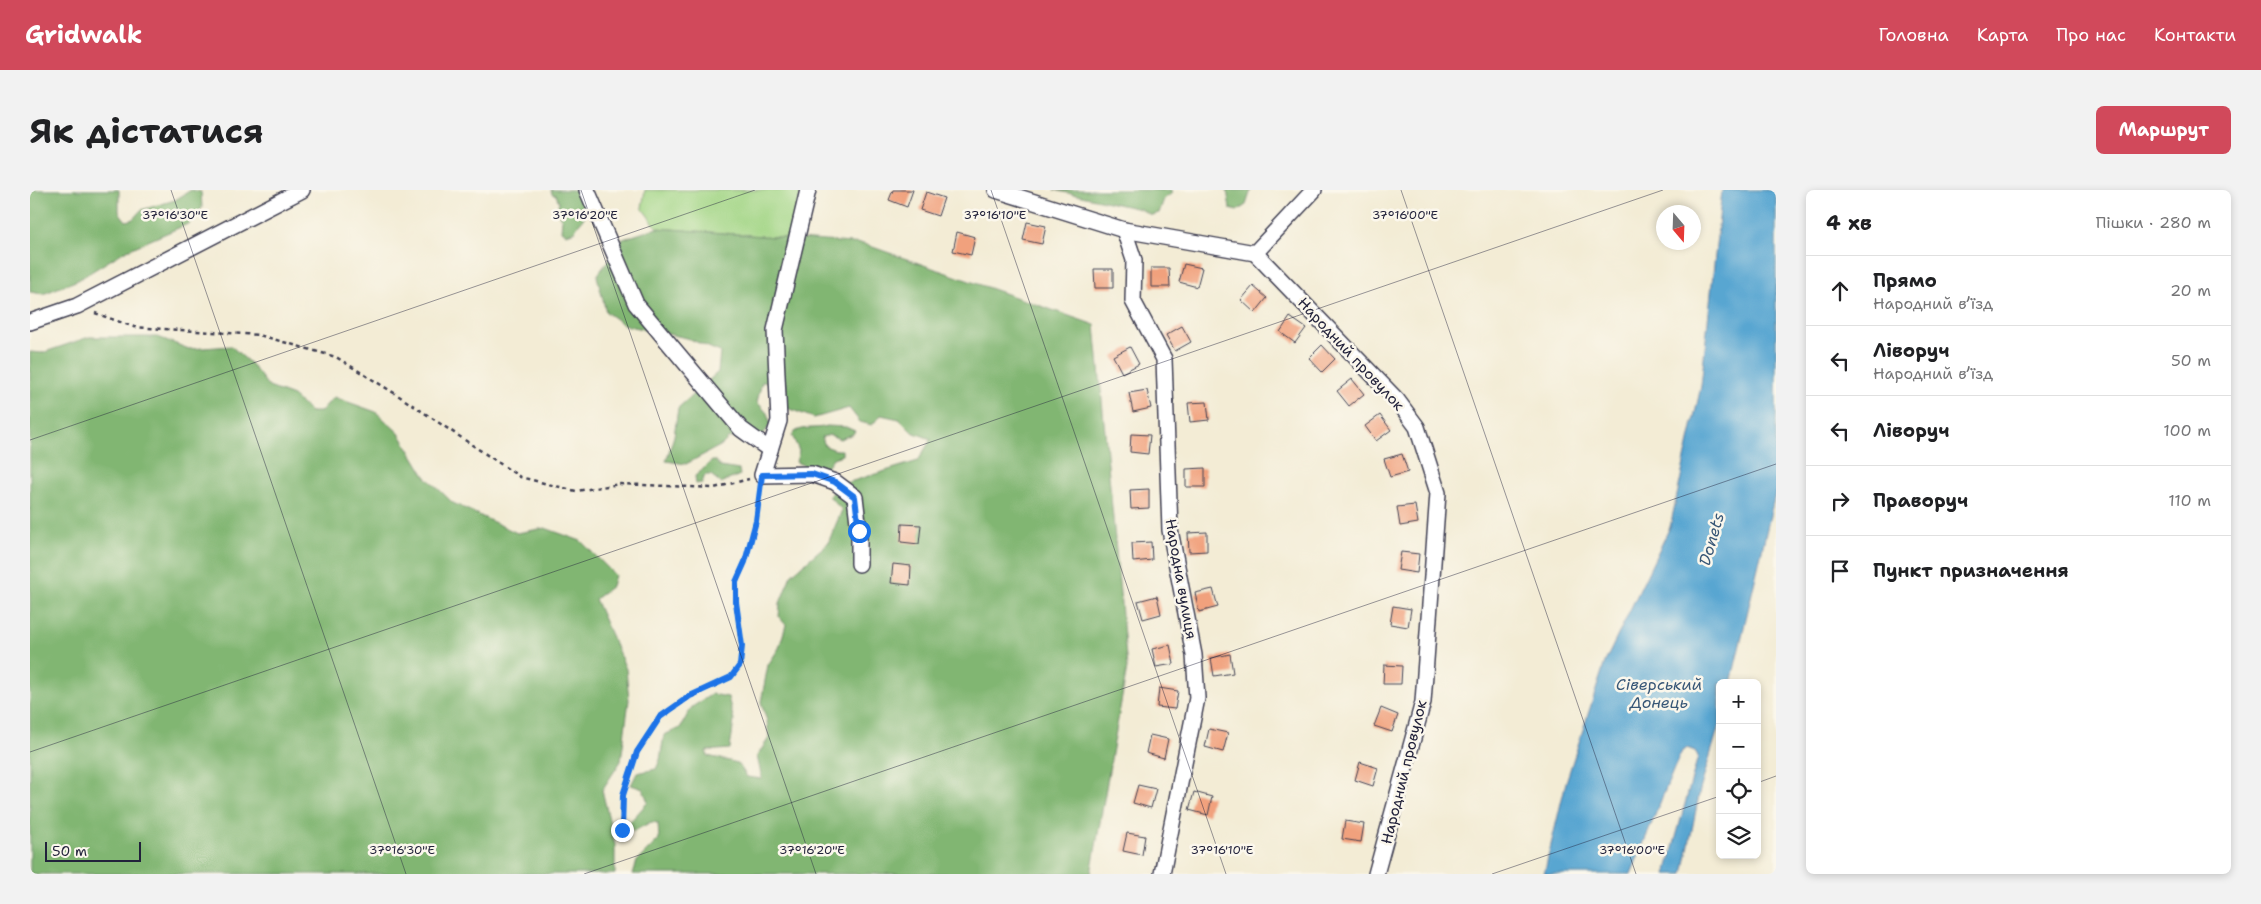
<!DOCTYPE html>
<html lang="uk">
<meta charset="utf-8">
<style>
body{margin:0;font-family:"Shantell Sans",sans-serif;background:#f2f2f2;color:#202124}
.controls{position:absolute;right:15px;bottom:15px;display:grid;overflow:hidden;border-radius:8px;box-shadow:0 2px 8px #0003}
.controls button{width:45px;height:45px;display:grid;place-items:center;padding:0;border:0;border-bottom:1px solid #e0e0e0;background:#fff;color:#202124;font:25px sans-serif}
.compass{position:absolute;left:1626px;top:15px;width:45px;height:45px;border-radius:50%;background:#fff;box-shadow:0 2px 8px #0003;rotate:161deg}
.scale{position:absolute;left:15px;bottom:12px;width:96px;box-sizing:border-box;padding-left:5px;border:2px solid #22223b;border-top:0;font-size:14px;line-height:18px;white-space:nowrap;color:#22223b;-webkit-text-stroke:4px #fbf7ec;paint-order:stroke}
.stop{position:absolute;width:15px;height:15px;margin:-11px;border:4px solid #1a73e8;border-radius:50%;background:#fff}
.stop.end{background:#1a73e8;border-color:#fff;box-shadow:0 1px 5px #0008}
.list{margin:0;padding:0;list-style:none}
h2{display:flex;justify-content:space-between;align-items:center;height:65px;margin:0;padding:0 20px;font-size:21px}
h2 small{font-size:16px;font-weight:400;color:#757577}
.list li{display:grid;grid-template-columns:32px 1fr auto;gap:15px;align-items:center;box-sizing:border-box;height:70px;padding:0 20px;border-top:1px solid #e0e0e0}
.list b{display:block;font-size:19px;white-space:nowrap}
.list p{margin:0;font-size:16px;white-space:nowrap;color:#757577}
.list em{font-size:16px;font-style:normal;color:#757577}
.icon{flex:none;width:28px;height:28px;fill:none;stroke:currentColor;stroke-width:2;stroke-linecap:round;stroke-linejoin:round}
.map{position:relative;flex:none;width:1746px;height:684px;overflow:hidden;border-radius:8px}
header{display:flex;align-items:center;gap:30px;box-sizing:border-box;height:70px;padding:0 25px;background:#d1495b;color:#fff}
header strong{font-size:24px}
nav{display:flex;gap:28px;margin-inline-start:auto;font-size:18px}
.intro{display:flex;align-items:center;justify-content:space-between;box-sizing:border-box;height:120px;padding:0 30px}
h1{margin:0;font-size:35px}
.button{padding:12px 22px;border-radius:8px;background:#d1495b;color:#fff;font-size:18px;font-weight:700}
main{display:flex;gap:30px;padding:0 30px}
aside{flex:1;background:#fff;border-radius:8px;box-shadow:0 2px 8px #0003}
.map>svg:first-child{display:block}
.green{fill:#a2d585;stroke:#627c60}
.forest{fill:#81b672;stroke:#526c56}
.water{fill:#58a6d1;stroke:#3d6486}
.building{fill:#f1a17d}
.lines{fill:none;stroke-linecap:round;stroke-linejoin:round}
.minor-casing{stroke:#414052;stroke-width:18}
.path{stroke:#414052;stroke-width:2.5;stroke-dasharray:4 4;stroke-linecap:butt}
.minor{stroke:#fff;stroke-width:15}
.route{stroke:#1a73e8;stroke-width:6}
.ticks{fill:none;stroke:#22223b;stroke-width:1;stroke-opacity:0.45}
.labels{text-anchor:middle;stroke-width:5;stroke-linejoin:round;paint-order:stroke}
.street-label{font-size:15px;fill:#22223b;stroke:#fbf7ec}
.water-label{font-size:16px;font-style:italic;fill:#385777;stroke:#fbf7ec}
.ticks-label{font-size:12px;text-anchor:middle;fill:#22223b;stroke:#fbf7ec;stroke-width:5;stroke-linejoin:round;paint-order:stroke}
</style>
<header>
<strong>Gridwalk</strong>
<nav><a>Головна</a><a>Карта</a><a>Про нас</a><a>Контакти</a></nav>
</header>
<div class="intro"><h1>Як дістатися</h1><a class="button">Маршрут</a></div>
<main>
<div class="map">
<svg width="1746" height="684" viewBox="0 0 1746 684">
<rect width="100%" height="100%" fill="#fbf7ec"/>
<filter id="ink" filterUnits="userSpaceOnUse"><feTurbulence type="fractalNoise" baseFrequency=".02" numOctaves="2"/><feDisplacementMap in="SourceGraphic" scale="10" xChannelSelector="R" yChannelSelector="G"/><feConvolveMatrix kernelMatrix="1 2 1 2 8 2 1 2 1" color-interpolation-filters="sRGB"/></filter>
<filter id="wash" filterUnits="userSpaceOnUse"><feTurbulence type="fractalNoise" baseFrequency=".0096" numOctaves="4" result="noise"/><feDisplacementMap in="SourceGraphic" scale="20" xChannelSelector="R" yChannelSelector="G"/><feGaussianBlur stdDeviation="1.12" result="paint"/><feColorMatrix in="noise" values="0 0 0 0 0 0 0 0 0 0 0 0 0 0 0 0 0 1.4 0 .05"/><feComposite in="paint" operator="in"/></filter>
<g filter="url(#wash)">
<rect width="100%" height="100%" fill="#f3ecd5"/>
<!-- green -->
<path class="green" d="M615,0H772L759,48L627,38L612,18Z"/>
<!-- forest -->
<g class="forest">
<path d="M0,0H89V22L96,31L103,29L111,20L145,10L161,0L171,2L172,18L160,33L95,61L48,90L13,104L0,102Z"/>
<path d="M521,0H554C558,9 559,18 554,27C551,33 547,34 545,41L537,44L531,41L532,29L525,20L529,13L526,5L522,4Z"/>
<path d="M1024,0H1141L1142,3L1134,9L1129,23L1121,25L1110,19Z"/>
<path d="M1197,0H1221L1216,15L1207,21L1200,19Z"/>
<path d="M627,38L834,54L1065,135L1097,478L1061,684H603L607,671L629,649L628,633L621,632L604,641L597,635L618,612L613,599L601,595L607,583L626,579L630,570L634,545L650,538L662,517L682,504L698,507L704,531L700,559L676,561L678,566L708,573L717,587L732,589L727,566L739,548L737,531L731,512L738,475L749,458L756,435L749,427L750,413L761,385L798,353L812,320L799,306L813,294L888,271L901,249L882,242L869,229L851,225L842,235L830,232L819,218L784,228L757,218L756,192H732L727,212L737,223L741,235L732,245L699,248L692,255L656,274L636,271L644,246L648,218L688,182L690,162L657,148L594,135L576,122L567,86L593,49Z"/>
<path d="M59,147H128L159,159L201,156L222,175L239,197L263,206L281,222H290L304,207L346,222L369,243L395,286L423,313L487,343L515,338L551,351L585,385L582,396L565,409L596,479L599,510L591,571L572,600L585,655V684H0V162L12,163Z"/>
<path d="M797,236L816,237L825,241L823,244L810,249L800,245L792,247L795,256L806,260H812V265L803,268L792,284L766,272L769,261L762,245C769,235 786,240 797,236Z"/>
<path d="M682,271H686L690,277L709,280L710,285L691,293L681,285H675L672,293L666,294L665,286Z"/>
</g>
<!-- water -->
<path class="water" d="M1692,0H1746V300L1701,493H1690V532L1670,600L1653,684H1636L1668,566L1665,561L1657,558L1652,561L1645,576L1601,684H1514L1536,592L1575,472L1640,337L1671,196Z"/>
<g id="blocks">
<!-- building -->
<g class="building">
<path d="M863,0H883L877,17L859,10Z"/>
<path d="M896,2L914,8L908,26L890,20Z"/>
<path d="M997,32L1016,36L1012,54L993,50Z"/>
<path d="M927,42L945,47L941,65L923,61Z"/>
<path d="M1154,74L1172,78L1167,97L1149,92Z"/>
<path d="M1121,78H1139L1140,97H1121Z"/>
<path d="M1064,79H1083V98H1065Z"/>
<path d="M1223,96L1237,108L1225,123L1211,110Z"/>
<path d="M1260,127L1276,138L1265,153L1250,142Z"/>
<path d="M1152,136L1161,152L1145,161L1136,145Z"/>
<path d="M1292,155L1305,169L1292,182L1279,168Z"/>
<path d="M1100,157L1109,174L1092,183L1083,166Z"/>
<path d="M1322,189L1334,204L1319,216L1307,201Z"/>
<path d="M1117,200L1121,218L1103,222L1099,203Z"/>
<path d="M1177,212L1179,230L1160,232L1158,213Z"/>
<path d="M1350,225L1361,240L1346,251L1335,236Z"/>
<path d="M1101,244L1120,245L1118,264L1100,262Z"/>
<path d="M1372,264L1378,282L1360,287L1354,269Z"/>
<path d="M1175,278V297H1156V279Z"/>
<path d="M1119,299V318L1101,319L1100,300Z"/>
<path d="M1385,315L1388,333L1370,336L1367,317Z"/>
<path d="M872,334L891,335L889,354L871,352Z"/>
<path d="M1177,342V361L1159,362L1158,343Z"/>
<path d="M1121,352L1122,370L1103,372L1102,353Z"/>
<path d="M1371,362L1389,364L1387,383L1368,380Z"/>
<path d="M863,374L881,376L880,395L861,393Z"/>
<path d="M1183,399L1188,417L1169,422L1165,403Z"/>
<path d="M1127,406L1131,424L1113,429L1108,411Z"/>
<path d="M1363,416L1381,419L1378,437L1360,434Z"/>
<path d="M1140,455L1144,474L1126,477L1122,459Z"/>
<path d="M1200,464L1203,483L1184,486L1181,468Z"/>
<path d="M1354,475L1372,476L1371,494H1353Z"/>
<path d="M1129,498L1148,501L1145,519L1127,517Z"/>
<path d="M1351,518L1368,525L1362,542L1344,536Z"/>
<path d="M1179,539L1198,543L1193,562L1175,557Z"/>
<path d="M1120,545L1138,549L1134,568L1116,563Z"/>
<path d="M1330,572L1348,578L1343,596L1325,590Z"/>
<path d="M1108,595L1126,599L1121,618L1103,613Z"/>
<path d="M1164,602L1182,607L1178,625L1159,620Z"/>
<path d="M1315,631L1334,634L1331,652L1312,649Z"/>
<path d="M1097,643L1115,646L1112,665L1093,661Z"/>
</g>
</g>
</g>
<g filter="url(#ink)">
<use href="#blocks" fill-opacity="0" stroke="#414052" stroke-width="1"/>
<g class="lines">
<defs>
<g id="minor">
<path d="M557,0L606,114L711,239L740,260"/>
<path d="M778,0L745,140L749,231L732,285L782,284L805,292L825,307L829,341V374"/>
<path d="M966,0L1094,40L1225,63L1367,210L1387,237L1408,303L1393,512L1346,684"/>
<path d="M1094,40L1104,70L1103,111L1134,169L1140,340L1164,465L1167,508L1132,684"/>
<path d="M1225,63L1284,0"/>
<path d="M0,132L47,116L272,0"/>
</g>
</defs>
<!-- minor casing -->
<use href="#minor" class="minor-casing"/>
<!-- path -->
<g class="path">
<path d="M65,123L104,137L229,145L306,167L369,206L490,287L546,301L590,294L684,298L719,289"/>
<path d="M592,640L593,605L607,562L630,527L660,507L701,487L710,475L711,456L706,412V392L715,372L726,331L730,298"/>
</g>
<!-- minor -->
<use href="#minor" class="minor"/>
</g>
</g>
<g class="lines" filter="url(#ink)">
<!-- route -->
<path class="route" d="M592,640L593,605L607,562L630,527L660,506L701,487L710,475L712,456L706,412V392L715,372L726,331L732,285L782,284L805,292L825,307L829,341"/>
</g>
<!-- ticks -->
<path class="ticks" d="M141,0L376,684M551,0L786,684M961,0L1196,684M1371,0L1606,684M0,250L725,0M0,562L1633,0M1727,593L1746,586M554,684L1746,274M1462,684L1690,606"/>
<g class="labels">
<!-- street labels -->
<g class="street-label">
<text transform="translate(1321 164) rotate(47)" y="5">Народний провулок</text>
<text transform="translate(1151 389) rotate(80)" y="5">Народна вулиця</text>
<text transform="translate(1374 582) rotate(-76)" y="5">Народний провулок</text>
</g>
<!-- water labels -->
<g class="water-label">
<text transform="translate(1681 349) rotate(-74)" y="6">Donets</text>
<text x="1629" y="500">Сіверський<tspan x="1629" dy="18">Донець</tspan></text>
</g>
</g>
<g class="ticks-label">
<text x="145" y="29">37°16'30"E</text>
<text x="555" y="29">37°16'20"E</text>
<text x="965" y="29">37°16'10"E</text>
<text x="1375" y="29">37°16'00"E</text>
<text x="372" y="664">37°16'30"E</text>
<text x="782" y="664">37°16'20"E</text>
<text x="1192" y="664">37°16'10"E</text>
<text x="1602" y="664">37°16'00"E</text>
</g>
</svg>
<div class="controls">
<button>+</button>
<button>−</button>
<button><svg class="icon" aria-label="locate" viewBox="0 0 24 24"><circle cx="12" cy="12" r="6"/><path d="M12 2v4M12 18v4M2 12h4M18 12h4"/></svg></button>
<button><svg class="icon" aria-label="layers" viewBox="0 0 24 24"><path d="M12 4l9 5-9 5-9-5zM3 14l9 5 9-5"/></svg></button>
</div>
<svg class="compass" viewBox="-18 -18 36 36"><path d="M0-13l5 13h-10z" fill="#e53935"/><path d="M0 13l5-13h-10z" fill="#757577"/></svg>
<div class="scale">50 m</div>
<div class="stop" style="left:829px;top:341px"></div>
<div class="stop end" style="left:592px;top:640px"></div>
</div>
<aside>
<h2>4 хв<small>Пішки · 280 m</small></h2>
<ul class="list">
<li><svg class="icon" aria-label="ahead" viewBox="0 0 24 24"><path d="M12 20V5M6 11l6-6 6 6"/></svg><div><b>Прямо</b><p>Народний в’їзд</p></div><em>20 m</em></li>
<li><svg class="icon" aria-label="left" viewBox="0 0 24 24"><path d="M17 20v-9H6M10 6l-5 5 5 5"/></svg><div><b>Ліворуч</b><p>Народний в’їзд</p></div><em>50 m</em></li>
<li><svg class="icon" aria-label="left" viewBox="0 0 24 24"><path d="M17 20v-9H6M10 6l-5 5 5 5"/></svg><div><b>Ліворуч</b></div><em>100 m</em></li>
<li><svg class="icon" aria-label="right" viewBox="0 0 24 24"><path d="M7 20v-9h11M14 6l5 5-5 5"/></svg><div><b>Праворуч</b></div><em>110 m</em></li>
<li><svg class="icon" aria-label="arrive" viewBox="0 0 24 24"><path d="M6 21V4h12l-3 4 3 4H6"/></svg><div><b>Пункт призначення</b></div></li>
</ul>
</aside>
</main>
